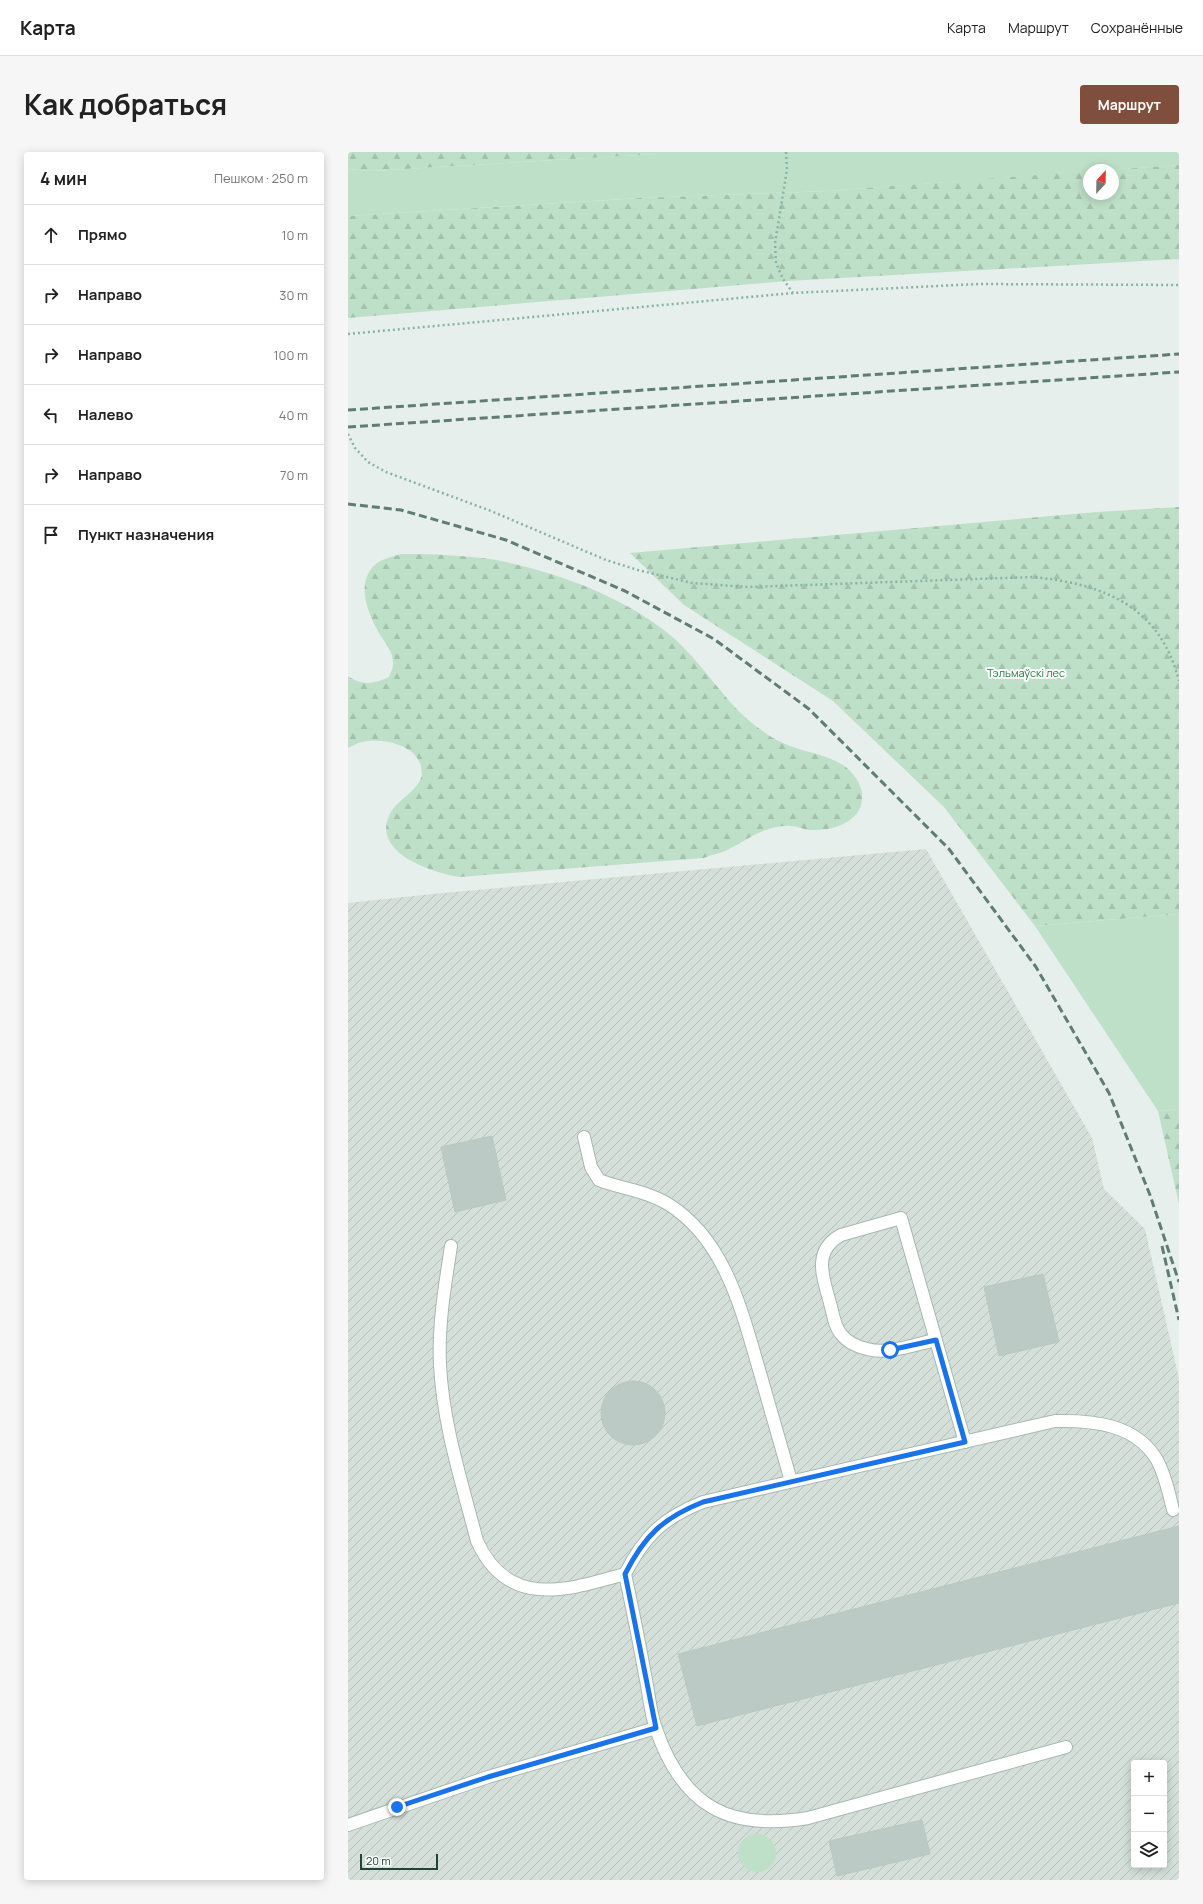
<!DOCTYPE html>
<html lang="ru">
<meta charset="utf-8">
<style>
body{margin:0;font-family:Manrope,sans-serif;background:#f6f6f6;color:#222}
.controls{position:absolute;right:12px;bottom:12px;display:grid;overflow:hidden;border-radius:4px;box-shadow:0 2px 10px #0003}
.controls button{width:36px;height:36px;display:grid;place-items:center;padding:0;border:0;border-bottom:1px solid #e0e0e0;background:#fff;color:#222;font:20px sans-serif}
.compass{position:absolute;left:735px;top:12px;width:36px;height:36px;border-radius:50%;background:#fff;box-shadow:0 2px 10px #0003;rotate:22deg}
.scale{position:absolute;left:12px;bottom:10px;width:78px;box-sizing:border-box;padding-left:4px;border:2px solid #24423a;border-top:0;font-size:11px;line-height:14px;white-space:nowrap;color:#24423a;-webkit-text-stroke:3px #f7fbf9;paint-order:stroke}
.stop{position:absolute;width:12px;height:12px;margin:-9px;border:3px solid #1a73e8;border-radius:50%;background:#fff}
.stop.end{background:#1a73e8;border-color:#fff;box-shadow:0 1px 4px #0008}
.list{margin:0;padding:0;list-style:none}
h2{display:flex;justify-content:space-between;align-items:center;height:52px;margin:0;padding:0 16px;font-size:17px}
h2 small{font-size:13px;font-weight:400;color:#767676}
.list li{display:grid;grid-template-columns:26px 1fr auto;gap:12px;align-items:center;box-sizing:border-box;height:60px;padding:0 16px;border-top:1px solid #e0e0e0}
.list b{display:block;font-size:15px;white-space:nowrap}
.list em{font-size:13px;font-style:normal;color:#767676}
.icon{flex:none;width:22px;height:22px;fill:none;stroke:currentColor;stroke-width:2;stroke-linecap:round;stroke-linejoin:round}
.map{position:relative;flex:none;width:831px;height:1728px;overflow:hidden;border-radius:4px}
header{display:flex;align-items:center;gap:24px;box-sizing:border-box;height:56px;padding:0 20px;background:#fff;border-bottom:1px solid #e0e0e0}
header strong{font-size:19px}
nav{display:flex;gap:22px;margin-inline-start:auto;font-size:14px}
.intro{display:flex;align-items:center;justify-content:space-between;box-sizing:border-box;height:96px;padding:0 24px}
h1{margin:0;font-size:28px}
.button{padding:10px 18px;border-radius:4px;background:#804e3d;color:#fff;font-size:14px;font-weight:700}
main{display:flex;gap:24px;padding:0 24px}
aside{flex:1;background:#fff;border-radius:4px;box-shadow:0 2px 10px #0003}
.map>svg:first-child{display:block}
.industrial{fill:url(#industrial-furrows);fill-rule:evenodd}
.green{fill:#bfe0c8}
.forest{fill:url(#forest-firs)}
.building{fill:#bbcac4;stroke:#b8c9c2}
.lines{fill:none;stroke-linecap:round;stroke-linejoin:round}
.lane-casing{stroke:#a8b8b2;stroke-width:14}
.path{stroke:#86b3a5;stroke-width:2.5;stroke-dasharray:2 3;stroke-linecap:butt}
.lane{stroke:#fff;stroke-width:12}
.rail{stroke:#5f7d75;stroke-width:3;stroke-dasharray:8 4;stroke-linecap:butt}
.route{stroke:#1a73e8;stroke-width:5}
.labels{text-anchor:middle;stroke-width:4;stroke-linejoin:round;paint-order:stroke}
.park-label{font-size:11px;fill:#2d7a4b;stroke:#f7fbf9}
</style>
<header>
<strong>Карта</strong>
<nav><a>Карта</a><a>Маршрут</a><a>Сохранённые</a></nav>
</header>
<div class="intro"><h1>Как добраться</h1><a class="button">Маршрут</a></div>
<main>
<aside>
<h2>4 мин<small>Пешком · 250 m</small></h2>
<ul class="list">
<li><svg class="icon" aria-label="ahead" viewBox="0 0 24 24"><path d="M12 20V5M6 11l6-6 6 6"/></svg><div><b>Прямо</b></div><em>10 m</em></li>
<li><svg class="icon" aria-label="right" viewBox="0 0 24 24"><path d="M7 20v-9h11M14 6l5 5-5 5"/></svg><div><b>Направо</b></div><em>30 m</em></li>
<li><svg class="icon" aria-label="right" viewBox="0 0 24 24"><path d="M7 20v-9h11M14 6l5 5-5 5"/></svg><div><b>Направо</b></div><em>100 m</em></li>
<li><svg class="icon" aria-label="left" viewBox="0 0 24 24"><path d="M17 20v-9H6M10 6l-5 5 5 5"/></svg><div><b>Налево</b></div><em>40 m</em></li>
<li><svg class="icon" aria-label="right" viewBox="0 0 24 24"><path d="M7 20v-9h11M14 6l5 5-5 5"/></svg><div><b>Направо</b></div><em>70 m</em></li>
<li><svg class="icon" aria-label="arrive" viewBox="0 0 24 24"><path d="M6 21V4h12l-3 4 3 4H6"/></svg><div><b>Пункт назначения</b></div></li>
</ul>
</aside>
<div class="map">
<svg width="831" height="1728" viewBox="0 0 831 1728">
<defs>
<pattern id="industrial-furrows" width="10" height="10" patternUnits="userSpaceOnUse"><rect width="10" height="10" fill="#d4dfda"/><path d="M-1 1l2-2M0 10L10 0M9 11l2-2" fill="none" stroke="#b6c1bc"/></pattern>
<pattern id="forest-firs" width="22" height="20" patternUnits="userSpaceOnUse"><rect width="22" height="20" fill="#bfe0c8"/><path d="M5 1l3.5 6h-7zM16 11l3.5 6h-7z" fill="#a4c1ad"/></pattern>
</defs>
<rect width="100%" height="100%" fill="#e6efeb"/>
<!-- industrial -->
<path class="industrial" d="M578,697L744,986L756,1037L797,1077L831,1227V1728H0V751L84,742ZM786,1611H816V1713H786Z"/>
<!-- green -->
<g class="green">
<path d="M310,0H831V13L479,39L292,46L0,64V17L23,19L309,2Z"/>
<path d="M831,762V957L810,959L687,774Z"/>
<circle cx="409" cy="1701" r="19"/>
</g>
<!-- forest -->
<g class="forest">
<path d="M0,0H310L309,2L23,19L0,17Z"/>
<path d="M831,13V107L440,129L0,166V64L292,46L479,39L741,19V42H765V18H759Z"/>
<path d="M831,355V762L687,774L596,655L485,549L336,453L282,401L749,360Z"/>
<path d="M53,402C85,402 116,403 148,408C206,419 277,445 322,483C357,512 378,555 416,580C424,586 432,590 442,594C469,604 503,605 513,637C515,643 514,653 511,658C502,674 479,679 462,678C454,677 445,673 437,674C413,675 397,690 377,699C370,702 362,703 356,706L112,725C84,721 22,700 42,662C49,647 69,641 74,623C74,620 73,617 73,614C67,592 34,586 14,590C9,591 4,594 0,596V524C14,534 26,532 41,525C42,521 46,515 45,511C45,499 37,491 31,481C21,463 9,437 23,417C29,408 43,405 53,402Z"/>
<path d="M831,957V1052L810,959Z"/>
</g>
<!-- building -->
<g class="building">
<path d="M144,984L158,1048L107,1060L93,995Z"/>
<path d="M695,1122L711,1190L651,1204L636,1135Z"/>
<circle cx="285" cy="1261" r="32"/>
<path d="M831,1374V1451L349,1574L330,1502Z"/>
<path d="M574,1668L582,1702L489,1724L481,1689Z"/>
</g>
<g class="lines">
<defs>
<g id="lane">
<path d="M236,985L243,1015L251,1028C274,1037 299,1039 320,1052C378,1088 394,1160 412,1221C422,1257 433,1293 443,1329"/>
<path d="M103,1094C97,1133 90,1173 92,1213C95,1273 114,1331 129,1389C160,1458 220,1438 277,1422"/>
<path d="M588,1188C567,1192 540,1203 519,1197C510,1195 499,1190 493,1182C486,1174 485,1161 482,1151C475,1125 464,1099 493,1083L553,1066L617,1290"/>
<path d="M718,1595L460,1666C381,1679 335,1655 308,1577C302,1560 301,1541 297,1523C291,1489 284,1455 277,1422C297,1383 315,1366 355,1350L707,1269C744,1268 788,1272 809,1308C817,1323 821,1341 825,1358"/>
<path d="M0,1673L140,1625L308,1576"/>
</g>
</defs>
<!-- lane casing -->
<use href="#lane" class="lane-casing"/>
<!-- path -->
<g class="path">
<path d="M438,0L439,18L427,91L428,111L435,127L445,141L631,132L831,133"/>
<path d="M0,182L445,141"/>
<path d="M0,282L7,296L20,310L38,320L143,359L258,408L290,418L344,431L400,435L685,425C756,432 812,454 831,529"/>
</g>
<!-- lane -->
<use href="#lane" class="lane"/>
<!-- rail -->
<g class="rail">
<path d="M0,258L831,202"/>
<path d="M0,275L831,220"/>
<path d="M0,352L53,358L158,388L277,439L366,487L461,557L601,697L688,815L761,941L802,1043L831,1130"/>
<path d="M814,1094L831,1168"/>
</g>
</g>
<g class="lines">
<!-- route -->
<path class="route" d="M49,1655L140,1625L308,1576L277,1422C297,1383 315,1366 355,1350L617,1290L588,1188L542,1198"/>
</g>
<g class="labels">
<!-- park labels -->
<g class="park-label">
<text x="678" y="525">Тэльмаўскі лес</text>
</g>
</g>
</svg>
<div class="controls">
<button>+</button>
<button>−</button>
<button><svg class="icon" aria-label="layers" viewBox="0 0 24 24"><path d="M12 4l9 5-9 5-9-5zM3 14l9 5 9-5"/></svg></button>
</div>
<svg class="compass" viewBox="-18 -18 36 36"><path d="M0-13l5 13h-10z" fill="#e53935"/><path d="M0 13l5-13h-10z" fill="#767676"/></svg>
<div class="scale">20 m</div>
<div class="stop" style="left:542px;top:1198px"></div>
<div class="stop end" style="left:49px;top:1655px"></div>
</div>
</main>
